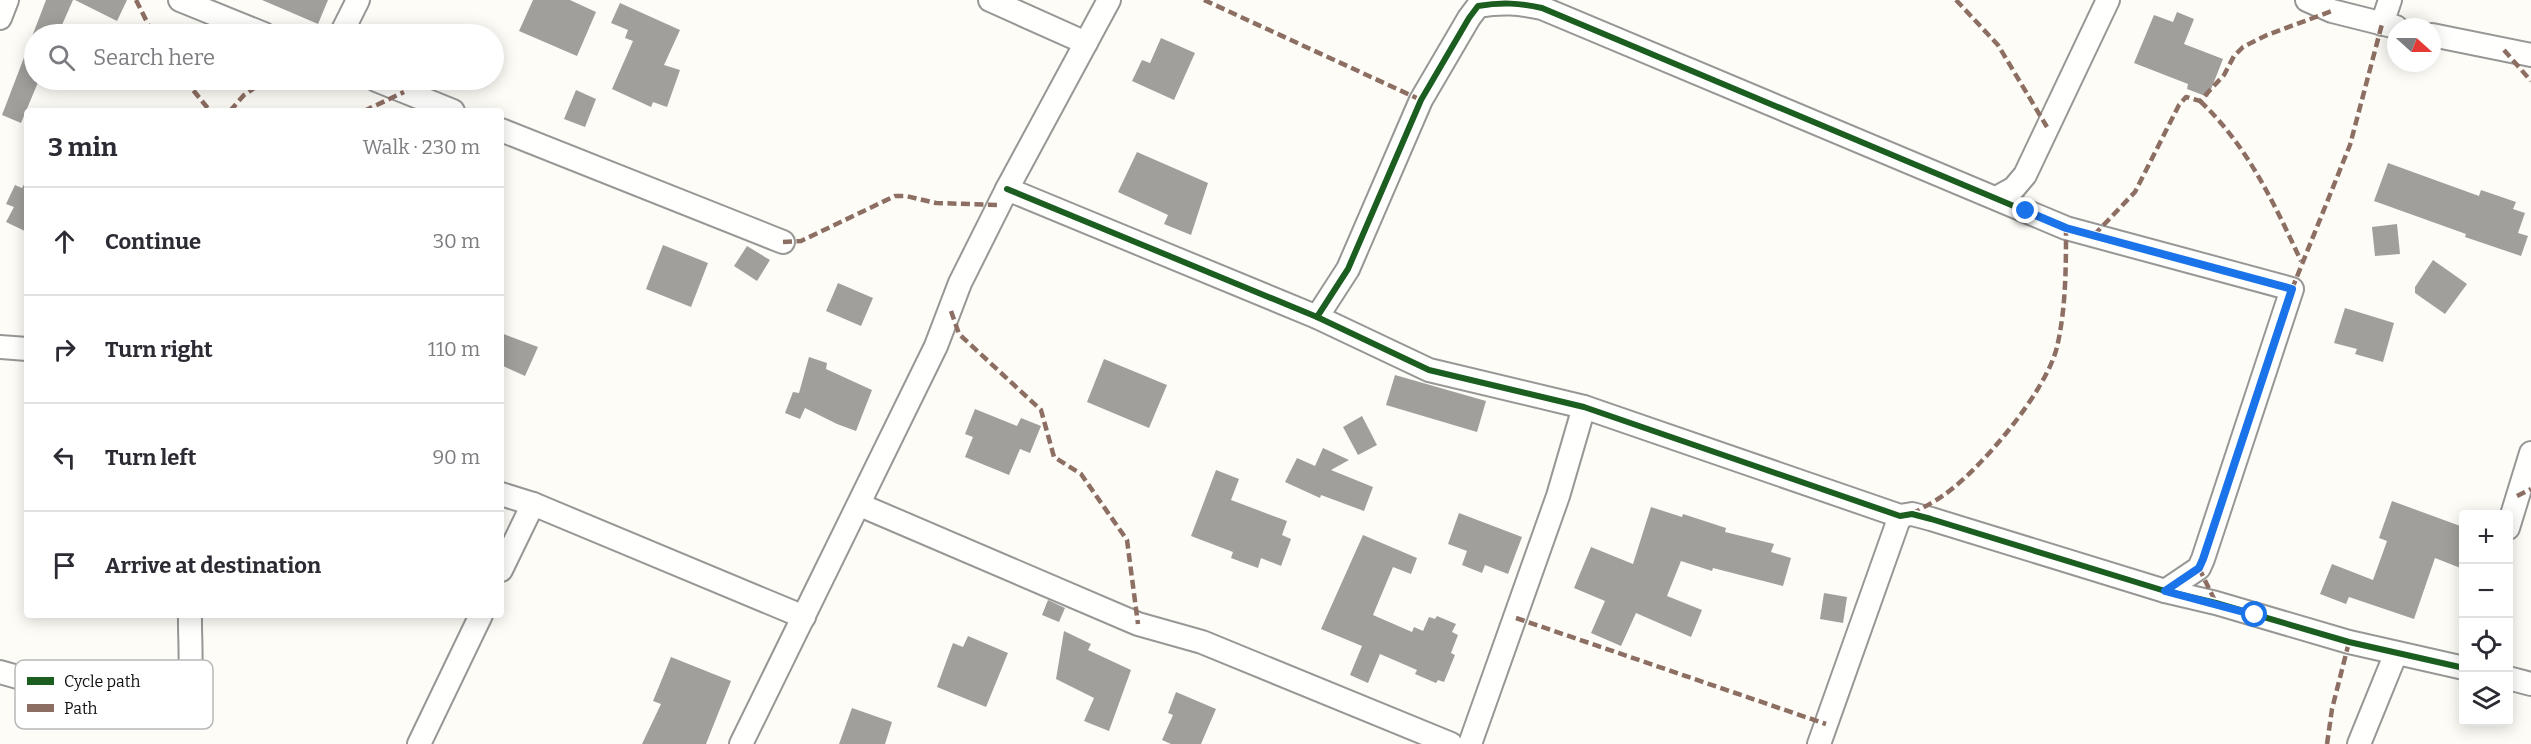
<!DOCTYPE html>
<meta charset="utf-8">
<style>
body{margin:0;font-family:Bitter,serif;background:#f2f2f3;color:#2b2b33}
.controls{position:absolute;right:18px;bottom:18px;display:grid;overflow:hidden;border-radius:6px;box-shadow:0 3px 15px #0003}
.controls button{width:54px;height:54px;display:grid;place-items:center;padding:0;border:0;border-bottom:2px solid #e1e1e2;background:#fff;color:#2b2b33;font:30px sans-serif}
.compass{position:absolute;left:2387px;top:18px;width:54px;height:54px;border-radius:50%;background:#fff;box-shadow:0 3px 15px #0003;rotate:111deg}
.stop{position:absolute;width:18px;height:18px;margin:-14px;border:4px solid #1a73e8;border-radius:50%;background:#fff}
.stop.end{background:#1a73e8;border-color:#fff;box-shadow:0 2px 6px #0008}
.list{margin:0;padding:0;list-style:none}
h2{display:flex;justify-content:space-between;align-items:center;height:78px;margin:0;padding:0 24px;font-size:26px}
h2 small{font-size:20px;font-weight:400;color:#7c7c81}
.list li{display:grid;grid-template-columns:39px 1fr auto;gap:18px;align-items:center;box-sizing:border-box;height:108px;padding:0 24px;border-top:2px solid #e1e1e2}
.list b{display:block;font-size:22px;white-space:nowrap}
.list em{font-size:20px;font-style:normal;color:#7c7c81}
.icon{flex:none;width:33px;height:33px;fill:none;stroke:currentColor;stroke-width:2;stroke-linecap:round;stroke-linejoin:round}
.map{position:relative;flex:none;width:2531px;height:744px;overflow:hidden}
.search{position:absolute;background:#fff;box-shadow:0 3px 15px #0003;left:24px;top:24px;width:480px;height:66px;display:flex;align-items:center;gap:15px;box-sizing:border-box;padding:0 21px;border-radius:33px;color:#7c7c81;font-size:22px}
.panel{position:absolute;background:#fff;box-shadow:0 3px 15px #0003;left:24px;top:108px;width:480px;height:510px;border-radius:6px}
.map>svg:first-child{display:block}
.building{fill:#a19f9c}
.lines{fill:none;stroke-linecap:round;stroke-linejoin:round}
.minor-casing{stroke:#979795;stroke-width:26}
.minor{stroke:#fffffe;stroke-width:22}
.quiet{stroke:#8d6e63;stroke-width:4.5;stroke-dasharray:9 4.5;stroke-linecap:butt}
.cycleway-casing{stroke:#fff;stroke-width:10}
.cycleway{stroke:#1b5e20;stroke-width:6}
.route{stroke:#1a73e8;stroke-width:8}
.key{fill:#fff;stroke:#b8b8b8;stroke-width:1.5}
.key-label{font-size:16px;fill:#111}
</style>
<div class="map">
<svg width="2531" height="744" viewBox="0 0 2531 744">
<rect width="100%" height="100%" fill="#fdfcf7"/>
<!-- building -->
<g class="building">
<path d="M46,0H73L58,34H34V80H39L21,123L2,115Z"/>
<path d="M75,0H127L117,21Z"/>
<path d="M262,0H328L318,24Z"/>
<path d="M533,0H570L596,12L577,56L519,31Z"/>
<path d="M620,3L680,30L664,65L680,70L667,107L653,102L651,107L612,89L633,41L625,38L628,30L611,23Z"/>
<path d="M2177,12L2194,19L2184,44L2223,59L2208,97L2187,89L2188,84L2134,63L2154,15L2173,22Z"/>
<path d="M1161,38L1195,53L1174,100L1132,81L1142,60L1150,63Z"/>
<path d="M576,90L596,99L585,127L564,119Z"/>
<path d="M1137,152L1208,183L1191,235L1164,224L1168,215L1118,192Z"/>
<path d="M2388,163L2479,196L2481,190L2516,202L2513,209L2525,213L2518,233L2528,236L2521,256L2465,237L2466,234L2374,201Z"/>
<path d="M27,179V232L6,222L14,207L6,204L15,185L22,188Z"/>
<path d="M2397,224L2400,254L2375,256L2372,227Z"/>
<path d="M663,245L708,263L691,307L646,289Z"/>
<path d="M747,246L770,260L757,281L734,266Z"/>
<path d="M2433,260L2467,284L2445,314L2415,293V287Z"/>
<path d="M838,283L873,298L861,326L826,311Z"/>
<path d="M2345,308L2394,323L2383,362L2355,354L2357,349L2334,343Z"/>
<path d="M501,333L538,347L525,376L501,365Z"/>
<path d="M809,357L827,363L826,369L872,390L856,431L837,424L805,408L800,419L785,413L793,392L799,393Z"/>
<path d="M1104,359L1167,385L1149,428L1087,402Z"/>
<path d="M1395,375L1486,401L1477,432L1386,405Z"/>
<path d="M975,409L1017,426L1021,418L1041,426L1030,453L1020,449L1009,475L965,457L973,437L965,434Z"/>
<path d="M1362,416L1377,445L1358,455L1343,427Z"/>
<path d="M1323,448L1349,460L1331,470L1373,487L1364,511L1321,495L1320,498L1285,482L1297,458L1315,466Z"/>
<path d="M1216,470L1239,479L1231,500L1287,521L1282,535L1291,539L1281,566L1261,558L1258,568L1231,558L1233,552L1191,536Z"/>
<path d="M2392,501L2463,527V569L2435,558L2414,619L2349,597L2346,604L2320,594L2332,564L2373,580L2387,541L2379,538Z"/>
<path d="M1651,507L1682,517L1683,514L1726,528L1725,532L1774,544L1771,552L1791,558L1783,586L1713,568L1712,571L1681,561L1667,596L1702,610L1691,637L1636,613L1621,646L1591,633L1605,601L1574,588L1591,547L1633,564Z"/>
<path d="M1459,513L1522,537L1508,574L1485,565L1482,573L1462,565L1467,551L1448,544Z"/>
<path d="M1363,535L1417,558L1411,574L1393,567L1373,615L1412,632L1414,627L1423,631L1429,617L1435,619L1437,616L1456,624L1452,632L1458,635L1451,653L1455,655L1444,682L1438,680L1436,683L1415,674L1417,670L1380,654L1368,683L1350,675L1362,646L1321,629Z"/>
<path d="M1824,593L1847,597L1843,623L1820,619Z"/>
<path d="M1048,600L1065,608L1059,622L1042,615Z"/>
<path d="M1064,631L1091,644L1088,650L1131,670L1109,731L1084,721L1094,698L1056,679Z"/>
<path d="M968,636L1008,653L986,707L937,687L953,643L963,647Z"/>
<path d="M671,657L731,681L706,744H642L661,704L653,701Z"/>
<path d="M1176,692L1216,709L1201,744H1171L1162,740L1173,715L1168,713Z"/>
<path d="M852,708L892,722L885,744H839Z"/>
</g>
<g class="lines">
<defs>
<g id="minor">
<path d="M180,0L264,34"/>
<path d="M990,0L1086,43"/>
<path d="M2307,0L2332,11L2396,27"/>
<path d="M0,18L7,0"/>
<path d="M2382,24L2390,0"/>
<path d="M341,34L358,0"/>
<path d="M2432,35L2531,55"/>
<path d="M376,80L453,111"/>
<path d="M501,130L783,242"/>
<path d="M1007,189L1317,317L1429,370L1584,407L1900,516L1912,514L1931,519L2165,591L2216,603L2349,642L2464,668"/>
<path d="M1996,198L2014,188L2025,175L2108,0"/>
<path d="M1317,317L1348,269L1421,100L1469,18L1478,6C1502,2 1519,3 1542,8L2066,228L2292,289L2203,559L2199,568L2165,591"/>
<path d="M0,347L27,349"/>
<path d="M501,494L533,504L804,617"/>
<path d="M860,505L1138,624L1202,642L1451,744"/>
<path d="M2508,528L2531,453"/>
<path d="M501,570L533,504"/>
<path d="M0,672L131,709C204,723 189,666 190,615"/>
<path d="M2508,678L2531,684"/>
<path d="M419,744L481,615"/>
<path d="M741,744L936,346L960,283L1007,189L1109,0"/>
<path d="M1470,744L1558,496L1584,407"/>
<path d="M1819,744L1900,516"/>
<path d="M2359,744L2396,653"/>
</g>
</defs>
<!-- minor casing -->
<use href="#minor" class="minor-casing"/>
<!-- minor -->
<use href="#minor" class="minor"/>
<!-- quiet -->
<g class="quiet">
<path d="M136,0L153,34"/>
<path d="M1204,0L1421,100"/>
<path d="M1956,0L1998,45L2047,127"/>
<path d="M2504,50L2531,81"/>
<path d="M185,80L210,111"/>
<path d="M2200,101C2247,145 2274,203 2301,261"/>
<path d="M230,111L244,95L266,80"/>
<path d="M364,111L404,92"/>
<path d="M2094,235L2135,192L2179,105L2186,97L2200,101L2224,75L2234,56L2243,47L2267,35L2332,11"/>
<path d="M783,242L801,241L895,196H906L936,203L999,205"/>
<path d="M2292,289L2350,145L2382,24"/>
<path d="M951,311L959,334L1041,410L1054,457L1081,474L1127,540L1138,624"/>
<path d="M2517,496L2531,489"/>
<path d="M1912,514C1922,508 1934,502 1944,495C1981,469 2046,392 2057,347C2066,308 2066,267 2066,228"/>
<path d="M2199,568L2216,603"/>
<path d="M1516,618L1826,724"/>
<path d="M2327,744L2332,709L2349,642"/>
</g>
<defs>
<g id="cycleway">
<path d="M1007,189L1317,317L1429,370L1584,407L1900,516L1912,514L1931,519L2165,591L2216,603L2349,642L2464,668"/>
<path d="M1317,317L1348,269L1421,100L1469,18L1478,6C1502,2 1519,3 1542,8L2066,228L2292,289L2203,559L2199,568L2165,591"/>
</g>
</defs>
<!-- cycleway casing -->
<use href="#cycleway" class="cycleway-casing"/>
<!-- cycleway -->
<use href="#cycleway" class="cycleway"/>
</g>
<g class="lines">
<!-- route -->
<path class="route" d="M2026,211L2066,228L2292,289L2203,559L2199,568L2165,591L2255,615"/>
</g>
<!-- legend -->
<rect x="15" y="660" width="198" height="69" rx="9" class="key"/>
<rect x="27" y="677" width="27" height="8" fill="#1b5e20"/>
<rect x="27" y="704" width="27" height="8" fill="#8d6e63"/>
<g class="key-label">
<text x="64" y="687">Cycle path</text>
<text x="64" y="714">Path</text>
</g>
</svg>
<div class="controls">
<button>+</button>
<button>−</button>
<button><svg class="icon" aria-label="locate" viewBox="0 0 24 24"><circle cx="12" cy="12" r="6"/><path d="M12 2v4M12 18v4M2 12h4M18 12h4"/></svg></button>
<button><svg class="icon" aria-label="layers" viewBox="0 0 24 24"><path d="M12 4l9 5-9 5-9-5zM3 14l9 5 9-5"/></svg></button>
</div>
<svg class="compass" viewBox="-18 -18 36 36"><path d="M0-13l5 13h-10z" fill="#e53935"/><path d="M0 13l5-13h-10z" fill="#7c7c81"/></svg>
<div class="stop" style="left:2255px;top:615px"></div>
<div class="stop end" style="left:2026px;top:211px"></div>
<div class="search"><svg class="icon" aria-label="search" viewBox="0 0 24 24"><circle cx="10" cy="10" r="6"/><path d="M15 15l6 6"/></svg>Search here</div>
<section class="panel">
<h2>3 min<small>Walk · 230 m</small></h2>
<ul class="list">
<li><svg class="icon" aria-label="ahead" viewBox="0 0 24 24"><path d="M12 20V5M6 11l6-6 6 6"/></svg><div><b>Continue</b></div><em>30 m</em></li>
<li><svg class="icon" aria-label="right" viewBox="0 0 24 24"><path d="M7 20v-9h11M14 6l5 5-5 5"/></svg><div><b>Turn right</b></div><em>110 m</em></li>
<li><svg class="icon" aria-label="left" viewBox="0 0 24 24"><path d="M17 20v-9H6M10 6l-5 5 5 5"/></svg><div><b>Turn left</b></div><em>90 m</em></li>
<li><svg class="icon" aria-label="arrive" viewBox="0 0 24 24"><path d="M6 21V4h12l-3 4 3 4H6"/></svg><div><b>Arrive at destination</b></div></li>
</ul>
</section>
</div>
